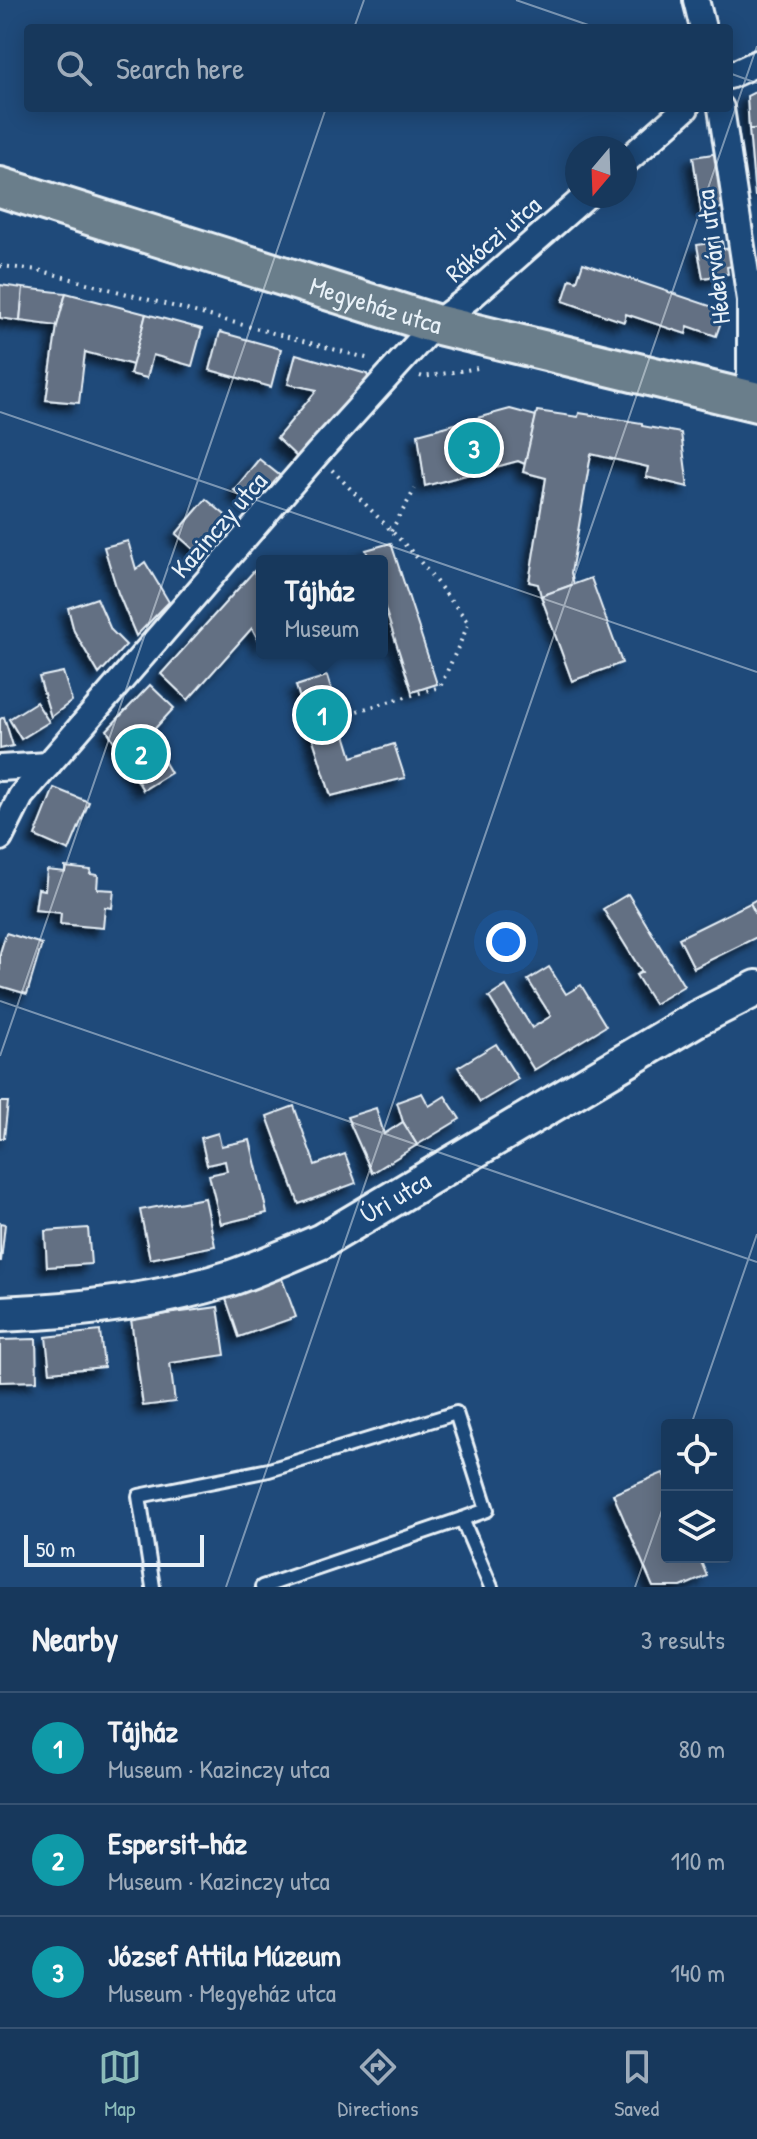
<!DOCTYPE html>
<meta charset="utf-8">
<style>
body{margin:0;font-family:"Patrick Hand",sans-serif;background:#203f62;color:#f1f3f6}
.controls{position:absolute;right:24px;bottom:24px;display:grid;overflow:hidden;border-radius:8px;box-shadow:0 4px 20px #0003}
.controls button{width:72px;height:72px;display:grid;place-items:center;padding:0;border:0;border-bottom:2px solid #365272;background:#17385c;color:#f1f3f6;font:40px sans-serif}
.compass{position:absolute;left:565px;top:136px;width:72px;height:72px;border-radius:50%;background:#17385c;box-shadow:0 4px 20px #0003;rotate:199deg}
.scale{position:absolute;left:24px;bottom:20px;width:180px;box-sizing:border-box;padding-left:8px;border:4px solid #e8f1f8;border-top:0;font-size:22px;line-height:28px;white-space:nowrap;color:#e8f1f8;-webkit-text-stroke:6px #1f4a7a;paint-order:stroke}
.you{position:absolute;left:506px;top:942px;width:28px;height:28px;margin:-20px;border:6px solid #fff;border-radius:50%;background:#1a73e8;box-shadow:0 0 0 12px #1a73e833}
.badge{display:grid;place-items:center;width:52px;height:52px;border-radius:50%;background:#8bbbb9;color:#fff;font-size:26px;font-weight:700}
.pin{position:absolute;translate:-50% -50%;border:4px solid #fff;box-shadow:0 2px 8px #0006}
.popup{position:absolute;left:256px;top:555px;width:132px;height:104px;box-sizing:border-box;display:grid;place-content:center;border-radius:8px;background:#17385c;filter:drop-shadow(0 2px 6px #0005);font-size:26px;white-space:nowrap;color:#9eacbb}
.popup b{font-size:30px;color:#f1f3f6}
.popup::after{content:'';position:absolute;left:50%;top:100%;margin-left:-16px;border:16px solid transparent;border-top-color:#17385c}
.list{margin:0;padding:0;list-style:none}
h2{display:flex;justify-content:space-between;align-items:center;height:104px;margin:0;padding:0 32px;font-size:34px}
h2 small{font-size:26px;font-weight:400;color:#9eacbb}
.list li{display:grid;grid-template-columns:52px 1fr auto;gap:24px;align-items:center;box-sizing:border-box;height:112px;padding:0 32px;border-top:2px solid #365272}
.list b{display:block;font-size:30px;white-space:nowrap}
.list p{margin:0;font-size:26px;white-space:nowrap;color:#9eacbb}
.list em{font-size:26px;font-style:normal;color:#9eacbb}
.icon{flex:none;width:44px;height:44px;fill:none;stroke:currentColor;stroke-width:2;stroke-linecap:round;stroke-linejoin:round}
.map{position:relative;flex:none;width:757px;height:1587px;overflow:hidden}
.search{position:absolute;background:#17385c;box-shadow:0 4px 20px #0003;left:24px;right:24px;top:24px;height:88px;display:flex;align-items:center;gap:20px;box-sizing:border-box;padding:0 28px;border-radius:8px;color:#9eacbb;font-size:30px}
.sheet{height:440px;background:#17385c}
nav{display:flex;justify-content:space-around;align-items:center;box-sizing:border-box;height:112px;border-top:2px solid #365272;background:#17385c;font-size:22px;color:#9eacbb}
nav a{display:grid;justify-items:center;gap:4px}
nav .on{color:#8bbbb9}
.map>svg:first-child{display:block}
.building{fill:#636f83;stroke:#e8f1f8;stroke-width:2;filter:url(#shadow)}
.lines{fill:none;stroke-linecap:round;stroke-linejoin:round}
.service-casing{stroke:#e8f1f8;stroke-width:18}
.minor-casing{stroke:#e8f1f8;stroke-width:30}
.secondary-casing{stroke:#e8f1f8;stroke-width:40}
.primary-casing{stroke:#e8f1f8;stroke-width:44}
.path{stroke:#e8f1f8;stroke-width:4;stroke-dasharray:2 6;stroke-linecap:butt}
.service{stroke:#1f4a7a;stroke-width:12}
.minor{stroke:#1f4a7a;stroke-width:24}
.secondary{stroke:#1f4a7a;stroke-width:34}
.primary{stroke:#6b7e8b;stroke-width:38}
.ticks{fill:none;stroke:#e8f1f8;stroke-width:2;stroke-opacity:0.45}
.labels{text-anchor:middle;stroke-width:6;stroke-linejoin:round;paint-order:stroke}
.street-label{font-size:26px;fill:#e8f1f8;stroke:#1f4a7a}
</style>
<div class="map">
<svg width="757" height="1587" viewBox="0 0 757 1587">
<defs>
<filter id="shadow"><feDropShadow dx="-7" dy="7" stdDeviation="4" flood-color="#0009"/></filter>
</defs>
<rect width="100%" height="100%" fill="#1f4a7a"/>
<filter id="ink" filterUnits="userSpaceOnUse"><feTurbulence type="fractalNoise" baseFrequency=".0125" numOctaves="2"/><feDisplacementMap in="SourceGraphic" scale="16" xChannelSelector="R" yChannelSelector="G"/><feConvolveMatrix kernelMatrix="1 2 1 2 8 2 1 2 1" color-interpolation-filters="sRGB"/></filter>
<g filter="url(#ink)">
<!-- building -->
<g class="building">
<path d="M757,91V129H749L747,96Z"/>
<path d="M749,129H757V196H755Z"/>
<path d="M720,153L728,207L701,211L693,157Z"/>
<path d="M722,241L723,249L733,248L736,265L727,267L728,274L703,278L697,245Z"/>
<path d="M583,263L725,311L716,336L688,326L686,334L626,314L624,322L563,301L570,279L577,281Z"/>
<path d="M0,285L23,288L20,321L0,318Z"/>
<path d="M23,288L66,293L57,326L20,321Z"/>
<path d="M66,293L146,314L133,365L85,352L79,403L46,400L57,326Z"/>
<path d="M146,314L202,329L192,366L153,355L147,378L130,374Z"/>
<path d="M220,332L281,349L271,387L210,370Z"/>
<path d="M296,354L367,374L369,380L300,460L277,438L317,390L288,384Z"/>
<path d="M510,409L536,416L525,464L518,461L425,486L418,434Z"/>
<path d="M537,411L578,417L579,413L642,423V426L681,433L688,487L646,477L648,467L591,454L571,573L574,584L541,596L538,584L529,582L546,478L523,472Z"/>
<path d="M259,459L283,478L257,509L234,490Z"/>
<path d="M206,499L237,525L207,561L176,534Z"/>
<path d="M128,541L136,569L145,562L169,602L136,636L118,593L104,547Z"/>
<path d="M391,543L437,684L412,692L382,599V561H370L366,550Z"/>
<path d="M254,571L262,594V645H261L252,628L188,700L161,674Z"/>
<path d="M591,578L622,663L572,681L541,596Z"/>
<path d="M97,598L111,630L126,645L99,674L74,631L68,608Z"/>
<path d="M63,672L72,701L51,717L39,677Z"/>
<path d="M327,676L352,757L394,744L405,778L331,796L296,686Z"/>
<path d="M150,685L174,708L149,735L171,773L143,790L107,730Z"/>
<path d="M36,702L49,722L21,739L9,719Z"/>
<path d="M4,717L13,746L0,749V719Z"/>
<path d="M54,788L89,802L69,851L35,836Z"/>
<path d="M65,867L91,870L90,874L98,875L97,889L114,890L112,908L105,907L103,928L60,924L61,913L35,910L38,889L45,890L47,870L65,872Z"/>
<path d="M628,894L684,986L654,1004L636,975L642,972L603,909Z"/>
<path d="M757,899V917L750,903Z"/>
<path d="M750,903L757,917V937L694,968L679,938Z"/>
<path d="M6,933L42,944L27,994L0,986V953Z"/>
<path d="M549,967L566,994L581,985L606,1026L534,1070L489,997L506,986L532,1028L551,1016L528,980Z"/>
<path d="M496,1044L518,1079L480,1102L458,1067Z"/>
<path d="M422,1093L429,1106L445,1096L460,1119L417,1145L403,1122L397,1102Z"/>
<path d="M0,1102H8L4,1138H0Z"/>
<path d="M294,1106L315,1165L345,1154L356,1183L299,1204L267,1116Z"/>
<path d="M376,1108L384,1134L403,1122L417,1145L372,1173L347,1117Z"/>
<path d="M218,1133L221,1146L250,1140L267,1213L221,1224L209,1175L227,1171L225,1161L207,1165L201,1138Z"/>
<path d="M205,1198L215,1246L150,1259L140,1210Z"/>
<path d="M0,1223L5,1224L1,1261H0Z"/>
<path d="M88,1228L91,1264L47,1267L45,1231Z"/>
<path d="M281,1276L296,1317L239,1337L225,1296Z"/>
<path d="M218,1307L225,1355L170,1363L175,1402L143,1406L131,1319Z"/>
<path d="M100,1331L104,1367L50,1372L46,1337Z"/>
<path d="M36,1339L37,1381L0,1382V1340Z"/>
<path d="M663,1473L667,1482V1557H699L707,1576L681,1587H653L613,1494Z"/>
</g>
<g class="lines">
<defs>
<g id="service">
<path d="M153,1587L139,1496L269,1470L456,1413L487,1510L462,1519"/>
<path d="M262,1587L462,1519L491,1587"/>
</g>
<g id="minor">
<path d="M696,0L703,28"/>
<path d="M729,76L757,63"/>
<path d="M721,108L750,300V375L744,399"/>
<path d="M625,162L686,108"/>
<path d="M0,768L48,765"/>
<path d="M0,838L21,796L317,454L435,324L472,296L586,196"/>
</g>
<g id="secondary">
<path id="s1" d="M0,1314C78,1311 156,1302 231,1278C262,1267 292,1254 322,1241L696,1019L757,988"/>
</g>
<g id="primary">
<path id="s2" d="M0,187L435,324L757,402"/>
</g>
</defs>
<!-- service casing -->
<use href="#service" class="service-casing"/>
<!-- minor casing -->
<use href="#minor" class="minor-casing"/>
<!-- secondary casing -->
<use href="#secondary" class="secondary-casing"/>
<!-- primary casing -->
<use href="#primary" class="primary-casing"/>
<!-- path -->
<g class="path">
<path d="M0,266L38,270L370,359"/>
<path d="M420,376L423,377L478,368"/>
<path d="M332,470L414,554L469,623L440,687L343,715"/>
<path d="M391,531L415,489"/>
</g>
<!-- service -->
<use href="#service" class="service"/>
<!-- minor -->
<use href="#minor" class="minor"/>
<!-- secondary -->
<use href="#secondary" class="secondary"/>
<!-- primary -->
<use href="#primary" class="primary"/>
</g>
</g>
<!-- ticks -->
<path class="ticks" d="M516,0L597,28M354,28L364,0M729,73L757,83M0,412L757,672M0,1001L757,1262M0,1056L326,108M691,1425L757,1234M226,1587L757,46M635,1587L667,1496"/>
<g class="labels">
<!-- street labels -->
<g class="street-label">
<text transform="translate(493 239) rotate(-41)" y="9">Rákóczi utca</text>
<text transform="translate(713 257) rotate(-97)" y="9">Hédervári utca</text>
<text dy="9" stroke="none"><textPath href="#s2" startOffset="394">Megyeház utca</textPath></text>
<text transform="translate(219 525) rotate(-49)" y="9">Kazinczy utca</text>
<text dy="9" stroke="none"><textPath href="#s1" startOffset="418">Úri utca</textPath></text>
</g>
</g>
</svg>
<div class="controls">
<button><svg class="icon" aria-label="locate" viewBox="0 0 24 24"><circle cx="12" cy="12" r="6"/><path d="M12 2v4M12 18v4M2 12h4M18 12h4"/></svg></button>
<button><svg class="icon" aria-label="layers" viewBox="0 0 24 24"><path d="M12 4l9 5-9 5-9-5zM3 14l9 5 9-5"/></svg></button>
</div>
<svg class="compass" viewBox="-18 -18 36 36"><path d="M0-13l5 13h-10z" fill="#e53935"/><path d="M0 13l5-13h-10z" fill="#9eacbb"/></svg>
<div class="scale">50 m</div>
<div class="you"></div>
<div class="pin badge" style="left:322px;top:715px;background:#0f9aa8">1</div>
<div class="popup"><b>Tájház</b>Museum</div>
<div class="pin badge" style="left:141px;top:754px;background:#0f9aa8">2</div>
<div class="pin badge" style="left:474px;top:448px;background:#0f9aa8">3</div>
<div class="search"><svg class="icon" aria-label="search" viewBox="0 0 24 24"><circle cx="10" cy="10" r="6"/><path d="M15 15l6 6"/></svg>Search here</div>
</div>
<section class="sheet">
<h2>Nearby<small>3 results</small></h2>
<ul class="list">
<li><span class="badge" style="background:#0f9aa8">1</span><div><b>Tájház</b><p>Museum · Kazinczy utca</p></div><em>80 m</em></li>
<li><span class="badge" style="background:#0f9aa8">2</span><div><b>Espersit-ház</b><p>Museum · Kazinczy utca</p></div><em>110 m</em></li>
<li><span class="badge" style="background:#0f9aa8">3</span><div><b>József Attila Múzeum</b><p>Museum · Megyeház utca</p></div><em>140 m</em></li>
</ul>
</section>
<nav>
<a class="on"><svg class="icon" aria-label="map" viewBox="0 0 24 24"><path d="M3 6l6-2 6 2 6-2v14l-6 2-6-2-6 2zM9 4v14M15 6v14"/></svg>Map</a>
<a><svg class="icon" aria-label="directions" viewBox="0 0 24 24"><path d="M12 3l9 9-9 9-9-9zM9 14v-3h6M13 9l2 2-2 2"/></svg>Directions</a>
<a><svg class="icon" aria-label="saved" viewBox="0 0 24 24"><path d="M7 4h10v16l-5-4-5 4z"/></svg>Saved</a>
</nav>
